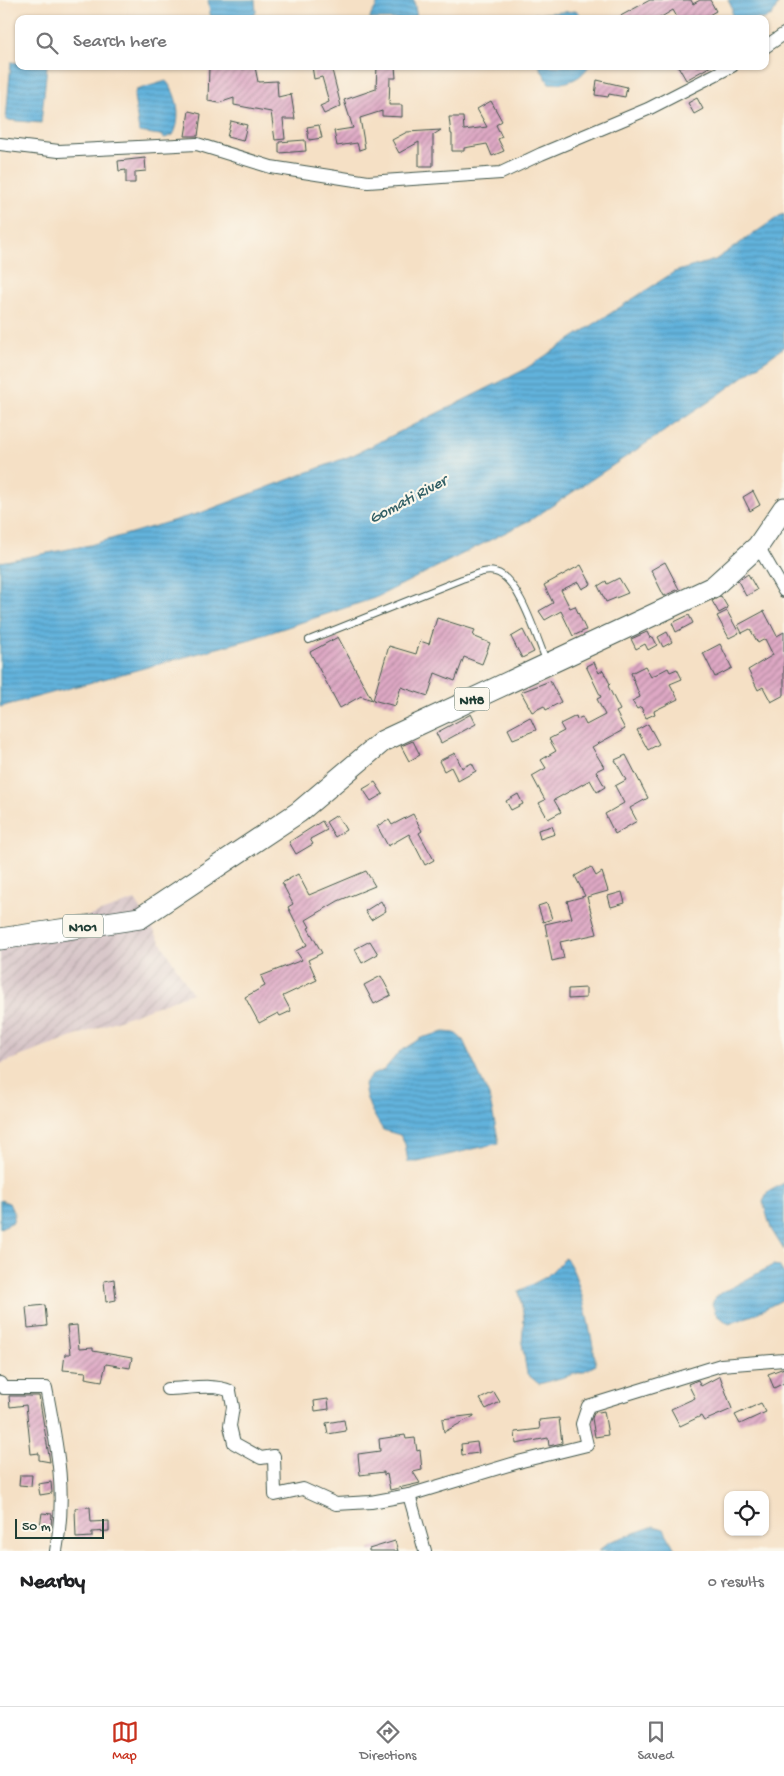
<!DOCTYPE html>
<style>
body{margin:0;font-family:"Gochi Hand",sans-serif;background:#f2f2f2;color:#202124}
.controls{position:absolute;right:15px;bottom:15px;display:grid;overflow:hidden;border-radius:10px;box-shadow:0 1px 4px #0004}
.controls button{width:45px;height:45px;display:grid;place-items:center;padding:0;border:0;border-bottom:1px solid #e0e0e0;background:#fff;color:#202124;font:25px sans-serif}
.scale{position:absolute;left:15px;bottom:12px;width:89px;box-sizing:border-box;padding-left:5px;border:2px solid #1f3d34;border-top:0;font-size:14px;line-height:18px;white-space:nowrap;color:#1f3d34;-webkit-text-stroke:4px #fbf7ec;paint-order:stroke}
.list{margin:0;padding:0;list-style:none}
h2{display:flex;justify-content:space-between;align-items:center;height:65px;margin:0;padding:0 20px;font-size:21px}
h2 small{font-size:16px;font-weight:400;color:#757577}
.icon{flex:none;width:28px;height:28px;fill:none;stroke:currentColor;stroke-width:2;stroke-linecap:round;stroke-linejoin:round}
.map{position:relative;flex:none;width:784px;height:1551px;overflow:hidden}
.search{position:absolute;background:#fff;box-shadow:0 1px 4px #0004;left:15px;right:15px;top:15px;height:55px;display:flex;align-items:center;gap:12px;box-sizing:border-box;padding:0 18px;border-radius:10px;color:#757577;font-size:19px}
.sheet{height:155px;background:#fff}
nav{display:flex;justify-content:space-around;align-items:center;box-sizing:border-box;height:70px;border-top:1px solid #e0e0e0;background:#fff;font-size:14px;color:#757577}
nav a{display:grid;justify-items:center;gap:2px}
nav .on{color:#c8321e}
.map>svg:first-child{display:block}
.industrial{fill:url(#industrial-furrows)}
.water{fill:url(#water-rules);stroke:#407888}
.building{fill:url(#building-hatch)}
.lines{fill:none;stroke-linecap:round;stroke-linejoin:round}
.service-casing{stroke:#3f554a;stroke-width:8}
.minor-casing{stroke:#3f554a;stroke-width:14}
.trunk-casing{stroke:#3f554a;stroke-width:23}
.service{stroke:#fff;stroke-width:6}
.minor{stroke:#fff;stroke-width:12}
.trunk{stroke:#fff;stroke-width:21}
.labels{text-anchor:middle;stroke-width:4.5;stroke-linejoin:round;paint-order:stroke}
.shield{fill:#fbf7ec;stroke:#61756b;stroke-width:1}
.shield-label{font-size:14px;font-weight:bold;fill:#1f3d34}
.water-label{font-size:16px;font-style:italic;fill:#336066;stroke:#fbf7ec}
</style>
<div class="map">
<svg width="784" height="1551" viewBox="0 0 784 1551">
<defs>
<pattern id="industrial-furrows" width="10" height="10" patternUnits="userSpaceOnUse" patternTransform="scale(1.25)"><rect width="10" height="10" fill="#d2bec3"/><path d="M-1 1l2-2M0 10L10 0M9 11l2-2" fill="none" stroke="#aa9c9f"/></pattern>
<pattern id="water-rules" width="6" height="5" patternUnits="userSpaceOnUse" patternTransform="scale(1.25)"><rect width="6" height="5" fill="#62b2dc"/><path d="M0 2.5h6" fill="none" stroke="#5092b3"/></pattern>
<pattern id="building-hatch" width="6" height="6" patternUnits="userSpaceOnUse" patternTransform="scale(1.25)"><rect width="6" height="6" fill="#dea8c4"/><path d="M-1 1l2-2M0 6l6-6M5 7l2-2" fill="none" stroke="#b38aa0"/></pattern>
</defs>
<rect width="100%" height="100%" fill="#fbf7ec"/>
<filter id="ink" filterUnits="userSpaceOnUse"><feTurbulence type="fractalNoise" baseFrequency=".02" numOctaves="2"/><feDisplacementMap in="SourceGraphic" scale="10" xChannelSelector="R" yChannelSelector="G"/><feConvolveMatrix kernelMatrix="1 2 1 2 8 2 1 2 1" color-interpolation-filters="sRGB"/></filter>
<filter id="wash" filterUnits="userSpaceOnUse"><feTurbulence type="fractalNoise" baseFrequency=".0096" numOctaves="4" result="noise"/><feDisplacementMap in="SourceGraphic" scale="20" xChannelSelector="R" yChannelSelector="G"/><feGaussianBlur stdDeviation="1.12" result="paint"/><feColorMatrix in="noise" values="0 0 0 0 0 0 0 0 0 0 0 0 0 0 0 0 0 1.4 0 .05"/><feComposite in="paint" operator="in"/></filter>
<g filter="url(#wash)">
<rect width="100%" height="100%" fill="#f5e0c5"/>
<!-- industrial -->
<path class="industrial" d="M135,900L192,993L0,1064V947Z"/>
<!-- water -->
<g class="water">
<path d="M208,0H255L256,12L252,19H211Z"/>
<path d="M378,0H414L417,19H370C371,11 378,8 378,0Z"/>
<path d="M728,0H780L772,16L763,19H732V8Z"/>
<path d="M577,11L584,19H534V14Z"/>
<path d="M11,62L19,63V66H47L41,123L6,120Z"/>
<path d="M539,66H589C579,81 566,84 549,83Z"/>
<path d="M166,81C178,94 182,120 173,135L165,138L160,135L139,132L134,96L136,90Z"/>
<path d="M784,213V347L710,401L532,519L375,598L251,639L0,707V562L90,545L203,512L353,455L522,371L674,272L715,260Z"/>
<path d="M444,1032L455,1033L463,1040L489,1096L499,1143L418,1162H408L405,1144L400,1135L383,1130C373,1114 366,1103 364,1084L372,1075L384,1070L399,1052L421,1038Z"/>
<path d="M784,1183V1250L771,1229L763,1202L768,1192Z"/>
<path d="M0,1200L9,1203L14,1214L13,1222L0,1228Z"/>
<path d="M565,1258C580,1271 593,1343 596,1365L582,1372L539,1384L527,1374L522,1343L524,1318L519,1291L546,1277Z"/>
<path d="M773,1265L779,1266L784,1274V1299L753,1315L729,1324L716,1314L712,1304L716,1296Z"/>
<path d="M654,1526L664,1529L676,1551H598L609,1542Z"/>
</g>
<g id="blocks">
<!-- building -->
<g class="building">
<path d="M650,0H691L693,4L700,0H710L716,11L702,19H678L673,10L658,19H615Z"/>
<path d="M209,66H242V69L255,67L258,82L277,81L278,97L291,94L295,119H283L285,139L275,140L271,112L234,105V98L219,103L208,101Z"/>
<path d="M312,66H331L341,106L324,114L320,106L329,102L322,77L314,79Z"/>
<path d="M377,66H395L396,78H390L389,105H402V117L382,116V111L360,118L365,148L359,150L357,143L337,146L334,131L353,128L344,100L376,89Z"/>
<path d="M678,66H711L686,80Z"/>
<path d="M597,80L627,87L625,97L609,94L608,97L595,95Z"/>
<path d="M697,98L703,109L694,114L688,103Z"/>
<path d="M491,101L502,121L496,125L502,137L498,139L504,151L492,156L487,144L464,148V151H452V134H451L449,117H463L464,130L487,127L477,109Z"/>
<path d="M189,111L201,114L198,136H185Z"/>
<path d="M231,121L247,125L243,141L227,137Z"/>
<path d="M319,125L322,138L309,140L307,127Z"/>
<path d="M441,130L433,135V166H419V142L399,153L392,140L407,132Z"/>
<path d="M305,140L306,151L279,153V142Z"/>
<path d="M145,158L146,171L135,172V183H126V170L119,171L118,161Z"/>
<path d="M753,491L760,505L750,511L743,497Z"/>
<path d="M665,562L679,589L664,596L651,570Z"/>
<path d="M581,565L591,584L582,589L578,582L561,590L570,608L575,606L586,630L573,636L561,611L545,620L539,611L553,603L544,585Z"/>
<path d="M748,574L757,590L746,596L738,581Z"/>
<path d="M619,578L628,593L606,602L598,586L606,581L607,584Z"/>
<path d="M721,596L728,608L719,613L712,601Z"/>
<path d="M727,611L739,633L729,638L717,616Z"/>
<path d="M764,611L777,636L784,632V695L771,702L763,687L758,690L748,670L773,655L765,639L758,643L750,629L742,633L738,625Z"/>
<path d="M689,615L693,623L676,632L672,623Z"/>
<path d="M437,618L475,630L473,636L490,643L482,664L464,657L455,681L435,673L428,696L401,687L395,706L373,700L389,646L416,654L420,641L429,644Z"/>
<path d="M523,630L534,652L522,658L511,637Z"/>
<path d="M647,632L650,638L653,637L657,645L648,650L645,644L636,649L631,639Z"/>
<path d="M667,632L672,642L663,647L658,637Z"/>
<path d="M338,637L372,700L361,696L340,708L310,652Z"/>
<path d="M720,644L732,668L715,677L703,653Z"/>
<path d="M594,662L599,673L603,670L610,684L608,686L620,710L616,712L625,729L592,747L604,767L596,771L605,787L597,792L590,780L554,800L561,812L548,819L539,803L545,800L532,776L546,768L541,760L556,751L549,739L564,731L560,724L576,716L577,719L582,717L586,725L605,715L597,699L601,697L586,666Z"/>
<path d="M645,666L651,677L668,668L670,672L677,669L682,679L670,684L678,699L654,711L655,714L646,718L641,707L637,709L632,701L640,697L631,673Z"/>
<path d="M550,681L561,702L546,710L544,706L532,712L521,692Z"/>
<path d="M471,714L476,724L441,743L436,733Z"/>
<path d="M530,717L536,730L513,739L508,729Z"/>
<path d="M648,724L659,744L648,750L637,730Z"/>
<path d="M413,741L420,755L409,761L401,746Z"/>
<path d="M455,753L462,768L472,763L476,771L458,781L451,767L444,771L439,761Z"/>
<path d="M626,755L648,798L630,808L637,821L615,834L605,814L624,803L615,786L626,780L615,760Z"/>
<path d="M375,782L383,794L371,801L363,789Z"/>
<path d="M518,794L523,804L511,810L506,801Z"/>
<path d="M413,814L422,831L419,833L434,860L425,865L409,834L388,846L377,826L389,820L392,825Z"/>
<path d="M337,815L346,830L335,837L326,822Z"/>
<path d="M322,821L327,830L310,839L313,844L296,854L289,842Z"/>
<path d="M552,826L555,834L540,839L538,830Z"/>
<path d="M591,867L596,876L602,872L608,891L587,897L597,934L560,942L564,958L552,961L545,924L572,918L567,901L585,896L575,876Z"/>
<path d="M366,871L375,886L338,901L306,920L310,927L308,928L322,953L308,960L317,980L283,996L291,1011L280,1016L278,1013L259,1023L245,997L265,986L261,976L302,960L296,951L307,945L288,907L293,904L282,883L298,874L309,895Z"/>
<path d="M622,892L625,903L611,907L608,896Z"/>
<path d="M381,901L386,911L371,920L365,911Z"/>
<path d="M547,903L552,919L543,922L538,906Z"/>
<path d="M370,941L378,954L362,963L355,949Z"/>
<path d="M381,976L391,995L374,1004L364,985Z"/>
<path d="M586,988V998L568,999V989Z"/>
<path d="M114,1279L116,1300L106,1302L104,1281Z"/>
<path d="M45,1305L47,1326L28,1328L26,1307Z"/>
<path d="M77,1325L79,1349L93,1348V1351L132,1358L130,1368L106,1364L102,1381L85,1378L86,1372L63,1370L65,1354H70L67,1326Z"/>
<path d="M784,1368V1383L774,1388L768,1374Z"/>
<path d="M720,1376L732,1409L704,1421L701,1416L680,1426L671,1409L695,1398L688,1384L698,1380L701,1386Z"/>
<path d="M494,1392L500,1402L486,1409L480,1399Z"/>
<path d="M9,1396H39L50,1462L39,1460V1453L31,1454L26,1405L10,1407Z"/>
<path d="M328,1399L329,1409L315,1411L314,1401Z"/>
<path d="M761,1403L766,1412L740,1424L735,1415Z"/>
<path d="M604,1411L608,1435L595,1437L592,1418L594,1413Z"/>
<path d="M474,1415V1416L444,1432L442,1419Z"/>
<path d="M559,1418L562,1443L549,1446L548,1438L516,1444L515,1432L540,1429L539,1420Z"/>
<path d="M344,1420L346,1431L328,1434L326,1423Z"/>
<path d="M405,1435L406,1439L415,1438L417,1451L420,1450L422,1470L413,1472L420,1483L390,1490L387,1474L384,1475V1472L360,1475L358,1454L380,1451L379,1439Z"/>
<path d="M477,1442L479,1453L462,1455L461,1444Z"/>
<path d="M20,1475H32L31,1486L19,1485Z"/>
<path d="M51,1482L52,1493L40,1495L38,1484Z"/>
<path d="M90,1507L91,1522L109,1521V1531L92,1532V1537L76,1538L75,1508Z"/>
<path d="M42,1513L52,1514L51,1527L40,1526Z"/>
<path d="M395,1541L398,1551H369V1549Z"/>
</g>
</g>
</g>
<g filter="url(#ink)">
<use href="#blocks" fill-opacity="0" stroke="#3f554a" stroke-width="1"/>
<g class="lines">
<defs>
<path id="service" d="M309,640L462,579C472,576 484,569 495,572C519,577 537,639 546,660"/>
<g id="minor">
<path d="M765,47L784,34"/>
<path d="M0,144L59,151L197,144L271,167L368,182L501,173L541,154L648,109L732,66"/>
<path d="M758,546L784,591"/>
<path d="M0,1383L3,1388H46C57,1446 67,1492 56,1551"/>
<path d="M167,1389C186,1389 213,1383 230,1391L233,1407L230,1426L234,1443L261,1458L274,1456L275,1495L303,1489L336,1504L371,1502L409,1495L522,1461L587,1445L582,1424L588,1406L721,1365L784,1360"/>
<path d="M409,1495L425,1551"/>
</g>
<path id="trunk" d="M0,939L140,918L299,812L383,741L713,587L758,546L784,508"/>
</defs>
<!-- service casing -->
<use href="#service" class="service-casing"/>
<!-- minor casing -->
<use href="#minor" class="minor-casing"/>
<!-- trunk casing -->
<use href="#trunk" class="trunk-casing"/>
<!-- service -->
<use href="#service" class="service"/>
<!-- minor -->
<use href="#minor" class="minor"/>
<!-- trunk -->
<use href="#trunk" class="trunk"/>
</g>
</g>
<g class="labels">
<!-- shield labels -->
<g class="shield">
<rect x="454.5" y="687.5" width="35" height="23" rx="4"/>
<rect x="63" y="914.5" width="40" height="23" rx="4"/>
</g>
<g class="shield-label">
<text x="472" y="704">NH8</text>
<text x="83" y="931">N101</text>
</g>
<!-- water labels -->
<g class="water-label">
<text transform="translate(407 498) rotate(-28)" y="6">Gomati River</text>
</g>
</g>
</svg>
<div class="controls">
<button><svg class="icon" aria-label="locate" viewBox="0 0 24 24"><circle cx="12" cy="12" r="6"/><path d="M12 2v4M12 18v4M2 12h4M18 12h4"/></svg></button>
</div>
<div class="scale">50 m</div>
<div class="search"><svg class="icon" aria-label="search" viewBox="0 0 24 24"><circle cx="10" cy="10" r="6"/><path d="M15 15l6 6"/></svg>Search here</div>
</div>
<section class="sheet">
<h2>Nearby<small>0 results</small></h2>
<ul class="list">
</ul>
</section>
<nav>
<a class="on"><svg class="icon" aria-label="map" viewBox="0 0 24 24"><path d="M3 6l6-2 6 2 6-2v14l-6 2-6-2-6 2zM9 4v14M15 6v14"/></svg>Map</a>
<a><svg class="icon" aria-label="directions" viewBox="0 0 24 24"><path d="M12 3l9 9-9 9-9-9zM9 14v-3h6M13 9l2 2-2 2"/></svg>Directions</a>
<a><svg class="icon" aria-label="saved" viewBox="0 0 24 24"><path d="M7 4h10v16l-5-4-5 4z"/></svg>Saved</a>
</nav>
